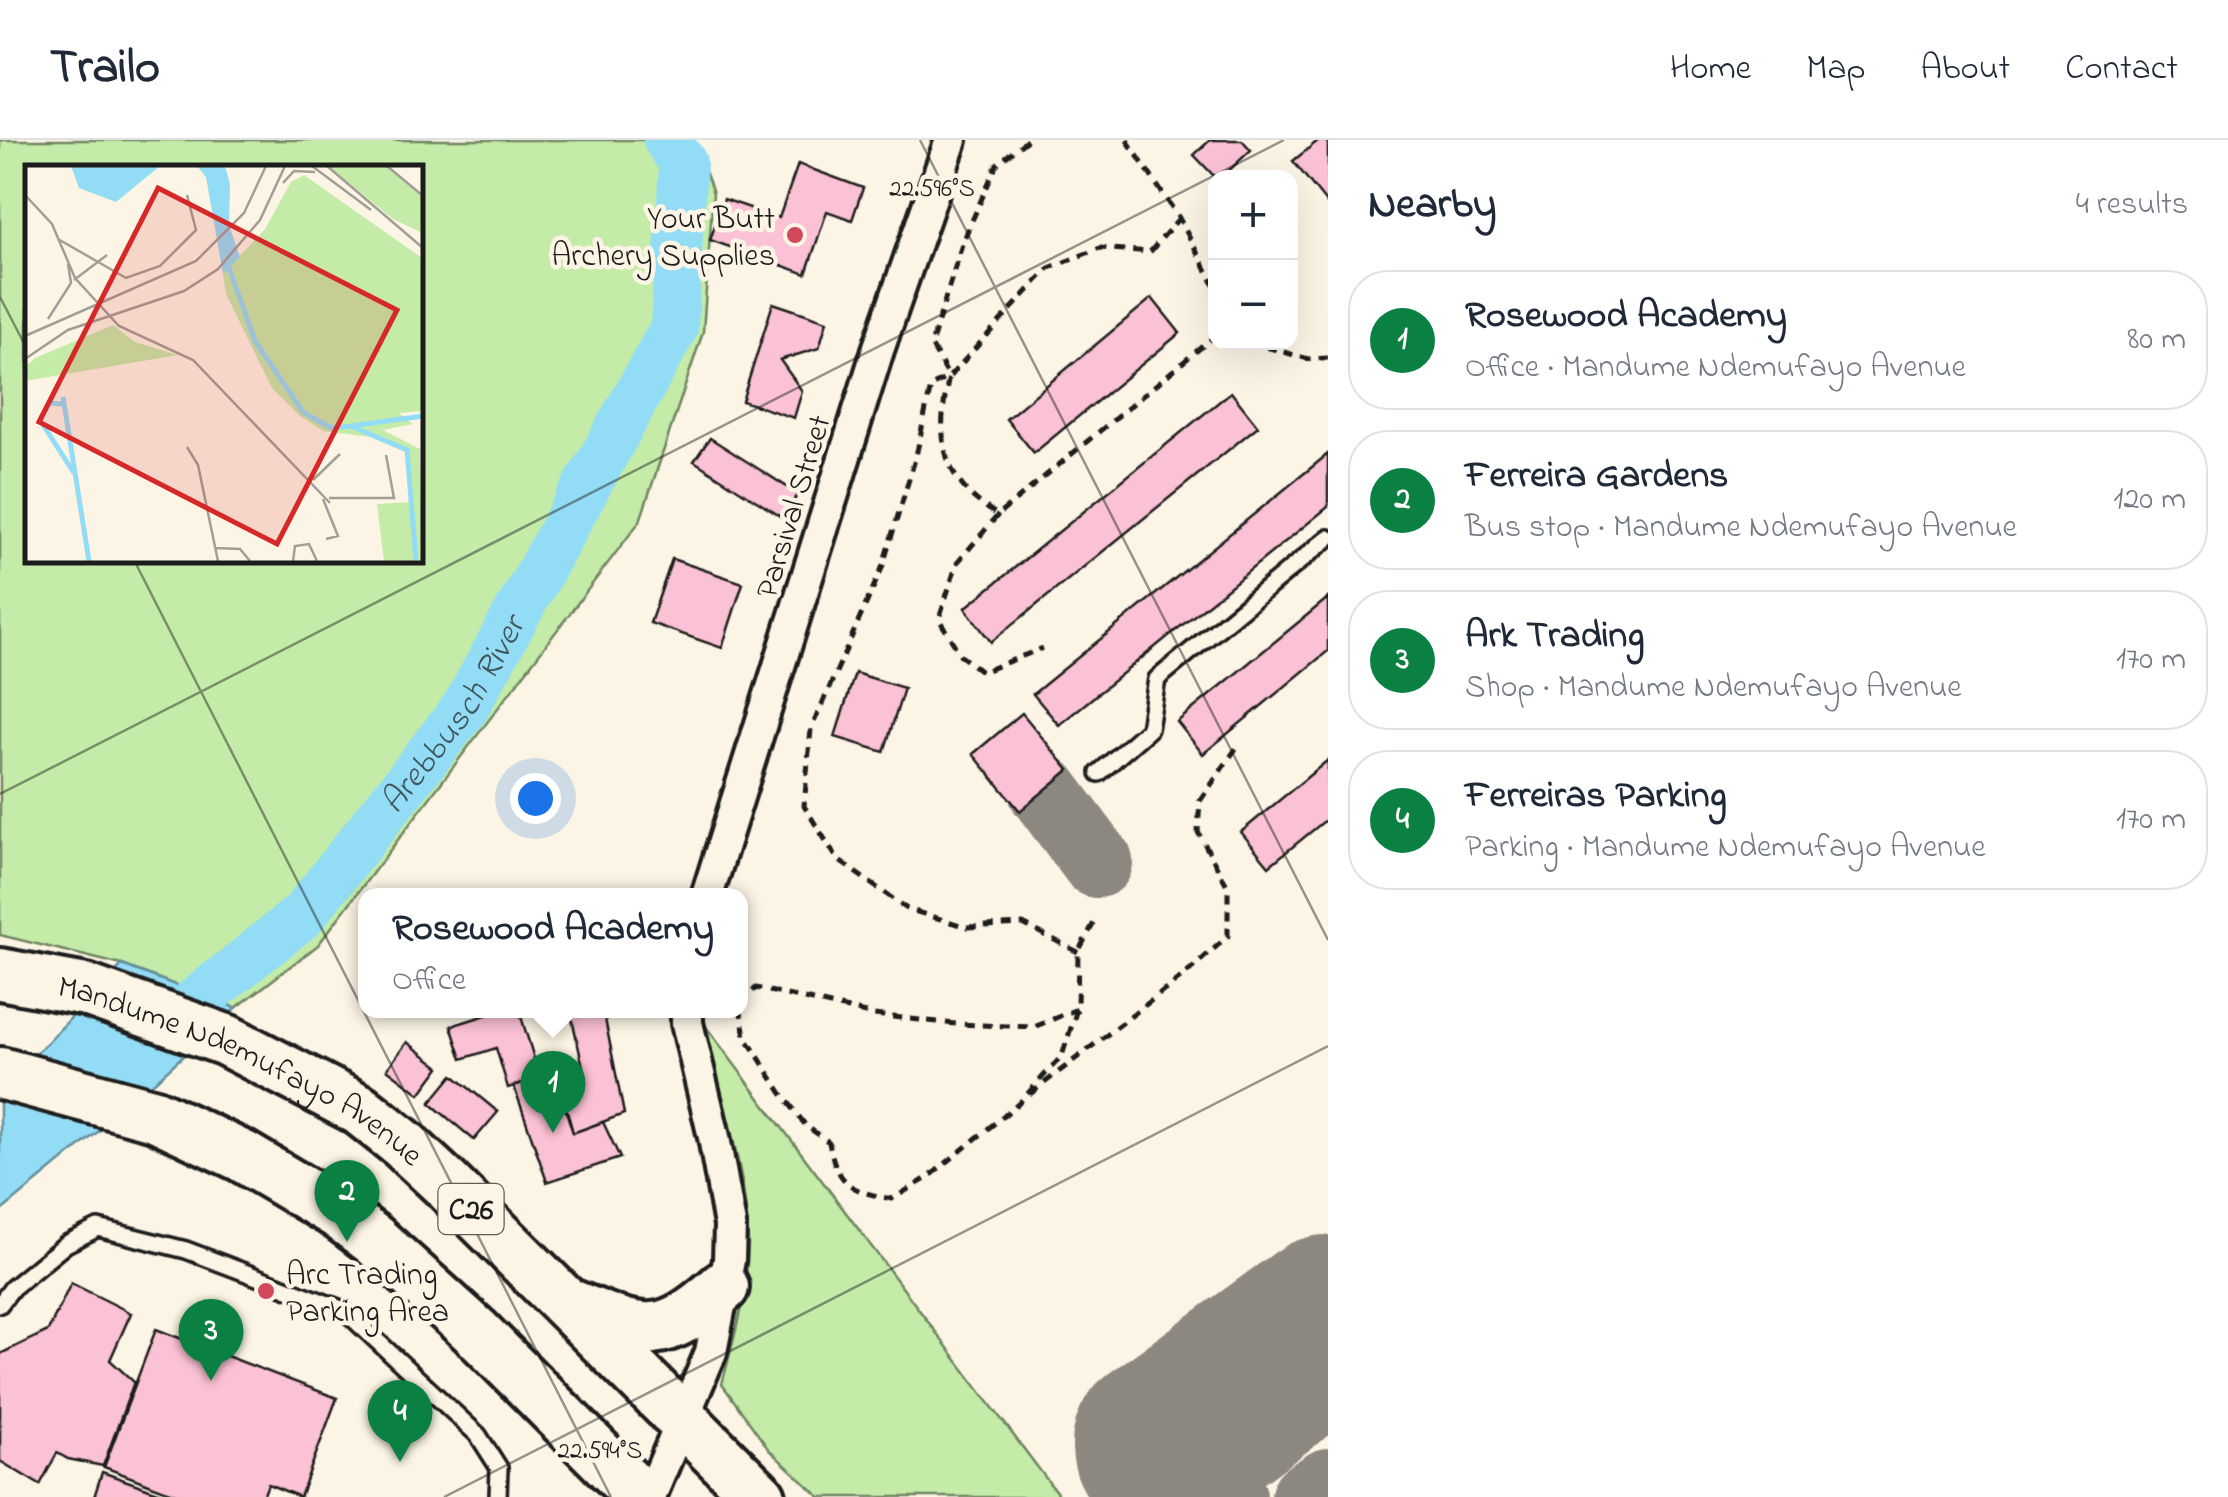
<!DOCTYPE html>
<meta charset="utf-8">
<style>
body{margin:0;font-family:"Indie Flower",sans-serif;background:#f6f6f7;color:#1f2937}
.controls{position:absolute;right:30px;top:30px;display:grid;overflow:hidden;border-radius:20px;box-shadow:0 10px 40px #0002}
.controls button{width:90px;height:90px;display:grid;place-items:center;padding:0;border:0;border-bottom:2px solid #e0e1e3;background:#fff;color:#1f2937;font:50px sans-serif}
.you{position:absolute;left:535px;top:658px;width:35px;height:35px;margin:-25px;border:8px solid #fff;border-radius:50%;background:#1a73e8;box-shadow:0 0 0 15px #1a73e833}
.badge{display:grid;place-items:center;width:65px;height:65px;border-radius:50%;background:#0b8043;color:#fff;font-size:32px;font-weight:700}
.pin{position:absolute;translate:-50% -82px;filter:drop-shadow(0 2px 5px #0008)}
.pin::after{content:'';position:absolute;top:52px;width:35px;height:30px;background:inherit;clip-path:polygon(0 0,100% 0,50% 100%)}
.popup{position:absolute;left:358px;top:748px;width:390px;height:130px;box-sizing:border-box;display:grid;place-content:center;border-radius:20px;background:#fff;filter:drop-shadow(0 2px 8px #0005);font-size:32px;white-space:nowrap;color:#747a83}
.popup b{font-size:38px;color:#1f2937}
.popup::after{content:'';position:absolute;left:50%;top:100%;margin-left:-20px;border:20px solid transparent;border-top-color:#fff}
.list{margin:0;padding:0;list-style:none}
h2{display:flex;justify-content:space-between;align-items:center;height:130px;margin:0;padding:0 40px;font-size:42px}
h2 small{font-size:32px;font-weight:400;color:#747a83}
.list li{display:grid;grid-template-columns:65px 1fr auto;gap:30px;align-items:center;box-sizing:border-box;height:140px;margin:0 20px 20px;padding:0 20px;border:2px solid #e0e1e3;border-radius:40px}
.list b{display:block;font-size:38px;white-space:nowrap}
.list p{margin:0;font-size:32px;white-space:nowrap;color:#747a83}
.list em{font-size:32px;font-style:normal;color:#747a83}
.map{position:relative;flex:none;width:1328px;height:1357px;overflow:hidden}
header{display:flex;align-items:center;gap:60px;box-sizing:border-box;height:140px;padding:0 50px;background:#fff;border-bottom:2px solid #e0e1e3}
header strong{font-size:48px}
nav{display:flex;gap:55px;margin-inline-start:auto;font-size:35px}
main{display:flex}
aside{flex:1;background:#fff}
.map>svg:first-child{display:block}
.green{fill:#c4eca8;stroke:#708462;stroke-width:2.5;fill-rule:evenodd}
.water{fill:#93dcf5;stroke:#638f9e;stroke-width:2.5}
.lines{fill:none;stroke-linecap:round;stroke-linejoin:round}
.river{stroke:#93dcf5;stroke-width:48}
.taxiway{stroke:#8c8880;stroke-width:72}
.runway{stroke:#8c8880;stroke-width:180}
.building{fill:#fbc1d4;stroke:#1c1c1c;stroke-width:2.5}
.service-casing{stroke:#1c1c1c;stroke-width:22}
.minor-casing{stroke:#1c1c1c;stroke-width:38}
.primary-casing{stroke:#1c1c1c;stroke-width:58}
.path{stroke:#1c1c1c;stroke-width:5;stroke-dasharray:10 8;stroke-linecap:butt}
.service{stroke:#fcf5e5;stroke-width:15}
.minor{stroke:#fcf5e5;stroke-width:30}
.primary{stroke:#fcf5e5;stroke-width:50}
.ticks{fill:none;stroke:#1c1c1c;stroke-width:2.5;stroke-opacity:0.45}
.poi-dot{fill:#d1495b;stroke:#fcf5e5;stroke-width:4}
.labels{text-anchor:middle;stroke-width:9;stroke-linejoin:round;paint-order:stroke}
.shield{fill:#fcf5e5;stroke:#5f5d58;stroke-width:2.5}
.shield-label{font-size:30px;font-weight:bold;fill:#1c1c1c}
.poi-label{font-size:32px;fill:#1c1c1c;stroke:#fcf5e5;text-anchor:end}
.street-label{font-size:32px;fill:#1c1c1c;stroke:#fcf5e5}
.water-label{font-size:35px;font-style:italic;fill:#40565d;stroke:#fcf5e5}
.inset-river{fill:none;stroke:#93dcf5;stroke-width:5}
.inset-road{fill:none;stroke:#a29e95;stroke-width:2.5}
.view{fill:#d62828;fill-opacity:0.15;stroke:#d62828;stroke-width:5}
.inset-edge{fill:none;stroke:#1c1c1c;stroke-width:5}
.ticks-label{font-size:25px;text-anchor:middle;fill:#1c1c1c;stroke:#fcf5e5;stroke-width:9;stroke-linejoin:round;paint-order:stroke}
</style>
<header>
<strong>Trailo</strong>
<nav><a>Home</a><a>Map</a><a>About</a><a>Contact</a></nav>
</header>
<main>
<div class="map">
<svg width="1328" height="1357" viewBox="0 0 1328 1357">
<rect width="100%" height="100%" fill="#fcf5e5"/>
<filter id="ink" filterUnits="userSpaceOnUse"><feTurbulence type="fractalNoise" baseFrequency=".01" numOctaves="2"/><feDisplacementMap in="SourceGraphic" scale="20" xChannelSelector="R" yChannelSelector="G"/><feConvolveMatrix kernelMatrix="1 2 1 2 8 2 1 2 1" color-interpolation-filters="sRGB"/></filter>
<g filter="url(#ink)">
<!-- green -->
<g class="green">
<path d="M0,0H694L713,53L703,192L640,381L318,805L236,868L122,825L0,795ZM28,28H420V420H28Z"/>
<path d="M704,884L1060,1357H820L769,1310L722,1244C734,1200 747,1152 748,1106C748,1034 720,954 704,884Z"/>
</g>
<!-- water -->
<path class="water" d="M122,825L236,868L111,981L0,1072V951Z"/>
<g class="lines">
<!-- river -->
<path class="river" id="s1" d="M154,895L303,775L465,568L674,188L683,23L667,0"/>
<!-- taxiway -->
<g class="taxiway">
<path d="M1044,651L1097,722"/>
<path d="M1190,1285C1192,1314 1204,1343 1231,1357"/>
<path d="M1307,1357L1328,1344"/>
</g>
<!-- runway -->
<path class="runway" d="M1162,1306L1328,1185"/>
</g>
<!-- building -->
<g class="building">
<path d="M1210,0H1242L1251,10L1221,38H1216L1194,15Z"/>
<path d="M1319,0H1328V65L1293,21Z"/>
<path d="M798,24L863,48L852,80L827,71L806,134L710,100L724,59L779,78Z"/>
<path d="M1152,158L1180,193L1034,313L1006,279Z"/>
<path d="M773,163L827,181L819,208L780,220L802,251L794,278L742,261Z"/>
<path d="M1231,252L1258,286L991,502L965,468Z"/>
<path d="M710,298L798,354L783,378L694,321Z"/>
<path d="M1328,314V367L1059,585L1033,554Z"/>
<path d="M672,419L743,443L722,508L650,483Z"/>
<path d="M1328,458V511L1203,614L1177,582Z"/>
<path d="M855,533L904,548L884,612L835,597Z"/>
<path d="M1022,573L1069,630L1020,671L973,614Z"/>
<path d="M1328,620V678L1269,726L1241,692Z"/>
<path d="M502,870H519L540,938L508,948L496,908L462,919L451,886Z"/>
<path d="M570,870H594L604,874L624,974L573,993L557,934L583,927Z"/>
<path d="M407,902L440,927L420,954L387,929Z"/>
<path d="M554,933L573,993L603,982L620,1018L547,1042L514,946Z"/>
<path d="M453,935L498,972L474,1000L430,963Z"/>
<path d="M71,1143L131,1173L110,1220L134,1242L103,1326L68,1319L57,1313L40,1345L0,1321V1214L48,1191Z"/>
<path d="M156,1189L337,1258L300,1357L268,1344L263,1357H183L104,1327Z"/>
<path d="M102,1332L172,1357H94Z"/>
</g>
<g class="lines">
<defs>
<g id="service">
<path d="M1099,633L1149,589L1157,539L1328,398"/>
<path d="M0,1164L12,1148L66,1104L98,1088L186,1110L344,1170L478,1295L499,1328L498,1357"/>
</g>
<g id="minor">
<path d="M707,756L878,210L951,0"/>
<path d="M650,1357L711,1212L729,1120L730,1085L714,997L687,883V870"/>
</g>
<g id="primary">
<path id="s2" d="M0,834L86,850L226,900L359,969L403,1004L446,1044L760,1357"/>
<path d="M0,933L155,975L242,1016L338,1073L374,1100L475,1191L641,1357"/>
<path d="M573,1166C645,1195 662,1202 723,1147"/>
</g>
</defs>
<!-- service casing -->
<use href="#service" class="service-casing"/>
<!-- minor casing -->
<use href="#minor" class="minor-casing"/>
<!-- primary casing -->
<use href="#primary" class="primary-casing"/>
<!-- path -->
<g class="path">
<path d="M1027,0L997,24L963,101L931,205L949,237C935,298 941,342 998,375L1216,195"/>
<path d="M1127,0L1179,78L1216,148"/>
<path d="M1249,202L1308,219L1328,218"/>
<path d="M998,375L957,423L939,479L961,516L982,532L1043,508"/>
<path d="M1078,812L1023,784L967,787L907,769L838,720L804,666L811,589L882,428L916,316L931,246L949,237L1049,128L1100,108L1150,112L1179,78"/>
<path d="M740,864L756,848L874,875L956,884L1034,887L1077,869"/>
<path d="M740,867L745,896L781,952L806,986L829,1002C837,1045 851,1051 892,1059L929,1037L1018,964L1062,916L1077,869L1078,812L1095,781"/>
<path d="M1030,954L1187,833L1228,796V747L1198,692L1200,661L1237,607"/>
</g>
<!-- service -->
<use href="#service" class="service"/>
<!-- minor -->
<use href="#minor" class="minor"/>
<!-- primary -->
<use href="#primary" class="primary"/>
</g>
</g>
<!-- ticks -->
<path class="ticks" d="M920,0L1328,800M0,157L28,211M134,420L611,1357M0,654L1284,0M444,1357L1328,906"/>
<!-- markers -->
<g class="poi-dot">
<circle cx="795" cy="95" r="10"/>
<circle cx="266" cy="1151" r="10"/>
</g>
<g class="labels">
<!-- shield labels -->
<rect class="shield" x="438.5" y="1044" width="65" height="50" rx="8"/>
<g class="shield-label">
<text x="471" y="1079">C26</text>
</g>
<!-- poi labels -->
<g class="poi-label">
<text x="775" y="88">Your Butt<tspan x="775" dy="37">Archery Supplies</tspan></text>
<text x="286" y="1144" text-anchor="start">Arc Trading<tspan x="286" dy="37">Parking Area</tspan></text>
</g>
<!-- street labels -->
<g class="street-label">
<text transform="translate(792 366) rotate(-73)" y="11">Parsival Street</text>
<text dy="11" stroke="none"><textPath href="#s2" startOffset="262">Mandume Ndemufayo Avenue</textPath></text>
</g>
<!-- water labels -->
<g class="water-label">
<text dy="12" stroke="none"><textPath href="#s1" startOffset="442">Arebbusch River</textPath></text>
</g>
</g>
<!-- overview -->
<g transform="translate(25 25)">
<rect width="398" height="398" fill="#fcf5e5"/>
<path d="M303,1H362L397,31V68L368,54ZM279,10L397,93V246L374,248L388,259L358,265L395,284L397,396H359L352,339L386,337L381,287L345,272L298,266L275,251L247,223L201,129L198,109L240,64L266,17ZM88,160L110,177L153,190L0,216V202L10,193Z" fill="#c4eca8"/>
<path d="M46,1H135L91,37L54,23ZM172,1H200L205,19L204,60L215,92L198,109L181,12Z" fill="#93dcf5"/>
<path class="inset-river" d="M201,94L230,176L278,247L306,263L326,261L382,285L391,396M38,232L64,396M39,239L24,238L15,255L49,308M326,261L398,251"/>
<path class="inset-road" d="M287,1L346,45M302,1L398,83M362,1L398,31M258,18L269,6L290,7M0,30L27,59L50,113L94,161L168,195L305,338M33,74L101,113L135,101L171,65L162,30M49,115L82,90M23,154L46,118L43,99M0,171L171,96L219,48L241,1M0,194L43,165L159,126L193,104L235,55L260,1M162,282L173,300L193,396M288,315L315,289M304,333H369L361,290M298,334L313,371L301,374M191,383L215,384L225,396M268,396L270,381L284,379L292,396"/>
<path class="view" d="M133,23L372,145L252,379L14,257Z"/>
<rect width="398" height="398" class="inset-edge"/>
</g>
<g class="ticks-label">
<text x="932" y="56">22.596°S</text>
<text x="600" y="1318">22.594°S</text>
</g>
</svg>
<div class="controls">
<button>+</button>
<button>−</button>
</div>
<div class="you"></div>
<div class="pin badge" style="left:553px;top:993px">1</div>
<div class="popup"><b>Rosewood Academy</b>Office</div>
<div class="pin badge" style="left:347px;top:1102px">2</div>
<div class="pin badge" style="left:211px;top:1241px">3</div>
<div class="pin badge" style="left:400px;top:1322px">4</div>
</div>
<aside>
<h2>Nearby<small>4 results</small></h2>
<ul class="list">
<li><span class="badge">1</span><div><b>Rosewood Academy</b><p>Office · Mandume Ndemufayo Avenue</p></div><em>80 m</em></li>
<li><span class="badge">2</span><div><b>Ferreira Gardens</b><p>Bus stop · Mandume Ndemufayo Avenue</p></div><em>120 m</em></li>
<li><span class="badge">3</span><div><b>Ark Trading</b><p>Shop · Mandume Ndemufayo Avenue</p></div><em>170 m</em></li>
<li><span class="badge">4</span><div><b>Ferreiras Parking</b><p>Parking · Mandume Ndemufayo Avenue</p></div><em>170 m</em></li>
</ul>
</aside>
</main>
